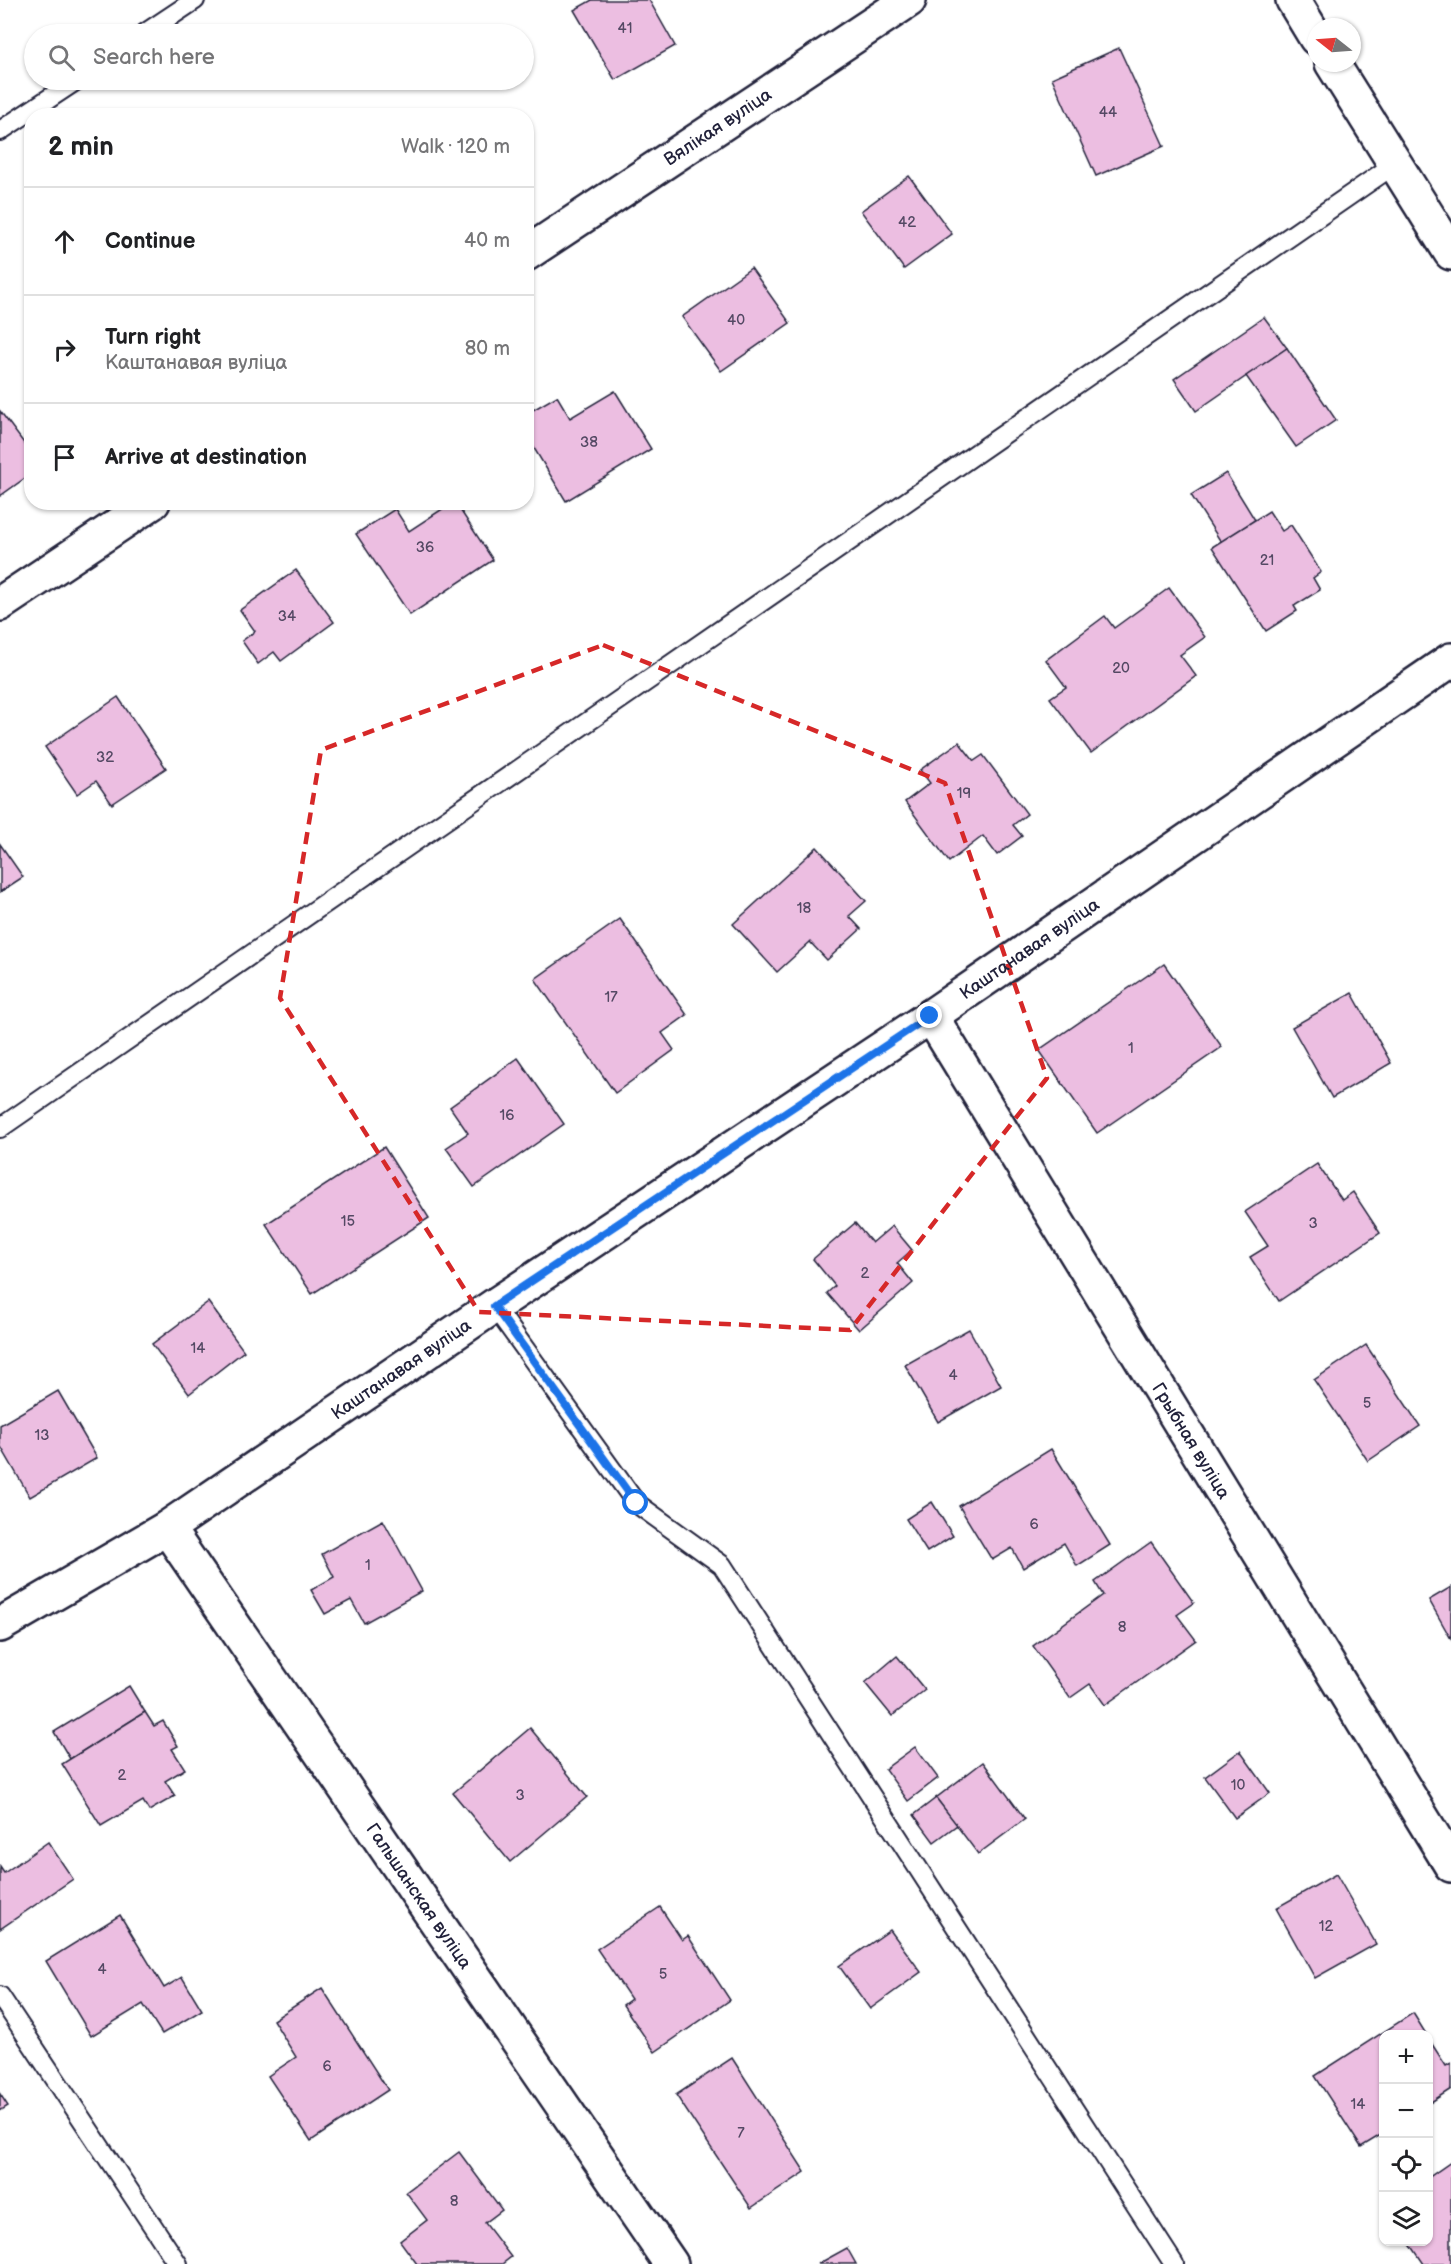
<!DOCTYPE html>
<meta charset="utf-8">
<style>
body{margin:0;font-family:"Balsamiq Sans",sans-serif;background:#f6f6f6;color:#202124}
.controls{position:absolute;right:18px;bottom:18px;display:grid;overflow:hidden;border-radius:12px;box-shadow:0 2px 4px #0004}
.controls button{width:54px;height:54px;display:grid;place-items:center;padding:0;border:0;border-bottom:2px solid #e0e0e0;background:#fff;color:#202124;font:30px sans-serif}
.compass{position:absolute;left:1307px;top:18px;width:54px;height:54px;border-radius:50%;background:#fff;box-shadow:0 2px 4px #0004;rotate:287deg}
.stop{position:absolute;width:18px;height:18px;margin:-14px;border:4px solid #1a73e8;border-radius:50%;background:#fff}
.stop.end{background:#1a73e8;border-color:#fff;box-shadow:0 2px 6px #0008}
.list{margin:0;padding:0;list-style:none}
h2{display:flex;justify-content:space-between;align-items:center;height:78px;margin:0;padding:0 24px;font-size:26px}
h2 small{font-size:20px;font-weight:400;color:#757577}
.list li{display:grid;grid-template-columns:39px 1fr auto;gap:18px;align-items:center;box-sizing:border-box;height:108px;padding:0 24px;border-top:2px solid #e0e0e0}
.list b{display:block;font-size:22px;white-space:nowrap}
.list p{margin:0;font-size:20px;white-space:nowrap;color:#757577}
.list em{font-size:20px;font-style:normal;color:#757577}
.icon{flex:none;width:33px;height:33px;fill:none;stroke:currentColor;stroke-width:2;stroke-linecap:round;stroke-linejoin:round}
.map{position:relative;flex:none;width:1451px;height:2264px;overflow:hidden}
.search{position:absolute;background:#fff;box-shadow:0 2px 4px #0004;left:24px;top:24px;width:510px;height:66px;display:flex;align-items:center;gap:15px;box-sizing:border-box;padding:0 21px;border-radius:33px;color:#757577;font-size:22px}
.panel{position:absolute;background:#fff;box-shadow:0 2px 4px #0004;left:24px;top:108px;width:510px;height:402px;border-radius:24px}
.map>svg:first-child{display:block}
.building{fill:#ecbee1;stroke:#22223b;stroke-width:1.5}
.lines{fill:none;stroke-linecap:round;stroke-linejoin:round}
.lane-casing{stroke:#22223b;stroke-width:22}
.street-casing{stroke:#22223b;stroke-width:38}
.lane{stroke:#fff;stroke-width:18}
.street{stroke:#fff;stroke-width:33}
.route{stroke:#1a73e8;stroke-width:8}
.marked{fill:none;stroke:#d62828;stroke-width:4.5;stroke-dasharray:12 8;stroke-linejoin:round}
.labels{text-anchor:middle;stroke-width:5;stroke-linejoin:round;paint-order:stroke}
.number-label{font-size:15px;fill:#544964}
.street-label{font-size:18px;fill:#22223b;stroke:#fff}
</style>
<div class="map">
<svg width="1451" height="2264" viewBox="0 0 1451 2264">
<rect width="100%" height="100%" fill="#fff"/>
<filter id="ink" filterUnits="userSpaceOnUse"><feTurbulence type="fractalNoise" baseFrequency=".0167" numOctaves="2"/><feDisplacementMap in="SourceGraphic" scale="12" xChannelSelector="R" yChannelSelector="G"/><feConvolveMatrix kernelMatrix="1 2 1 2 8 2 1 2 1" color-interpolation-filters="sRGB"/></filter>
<g filter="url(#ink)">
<!-- building -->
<g class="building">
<path d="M592,0H649L675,46L615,80L574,10Z"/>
<path d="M1119,48L1164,146L1096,176L1052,78Z"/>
<path d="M909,176L952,234L904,269L861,211Z"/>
<path d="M751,268L790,323L721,371L682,317Z"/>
<path d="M1264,317L1287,348L1196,411L1174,379Z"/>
<path d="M1287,348L1336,420L1296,447L1246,376Z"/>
<path d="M615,391L651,449L566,501L526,435V414L557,396L570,418Z"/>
<path d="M0,411L32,454V473L0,496Z"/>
<path d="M1226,473L1255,520L1221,542L1191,495Z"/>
<path d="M453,502H455L493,560L410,615L356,534L395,509L409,531Z"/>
<path d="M1269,511L1282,531L1291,525L1321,572L1313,578L1320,590L1294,606L1297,611L1266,631L1212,547Z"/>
<path d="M296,570L334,622L281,661L274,652L258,664L242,641L255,631L240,610Z"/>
<path d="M1169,588L1205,637L1180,655L1196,676L1091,753L1050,698L1066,687L1046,660L1105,616L1114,628Z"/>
<path d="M118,697L166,768L112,804L96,781L77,794L45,747Z"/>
<path d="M959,742L974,761L983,755L1027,814L1013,825L1022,836L997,855L983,836L949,862L905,802L930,783L920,770Z"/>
<path d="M0,844L23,877L0,892Z"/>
<path d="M817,847L866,901L849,916L861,929L827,960L810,942L777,972L733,924Z"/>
<path d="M620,919L687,1015L662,1033L674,1050L615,1093L535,979Z"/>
<path d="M1164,964L1222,1047L1097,1133L1039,1050Z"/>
<path d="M1352,993L1391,1063L1332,1098L1292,1027Z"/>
<path d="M518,1058L564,1124L474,1187L446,1148L468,1133L450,1107Z"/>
<path d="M384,1147L429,1218L312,1294L266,1224Z"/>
<path d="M1317,1164L1342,1200L1353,1192L1380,1233L1279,1301L1250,1257L1268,1246L1245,1212Z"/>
<path d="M855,1223L872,1243L892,1226L912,1250L897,1263L913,1283L859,1330L827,1293L835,1286L813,1259Z"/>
<path d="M208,1302L244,1351L189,1394L152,1344Z"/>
<path d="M969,1329L1001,1386L938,1422L905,1365Z"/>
<path d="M1366,1345L1420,1426L1368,1461L1314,1380Z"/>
<path d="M58,1391L97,1458L30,1497L0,1445V1425Z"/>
<path d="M1051,1449L1110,1545L1077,1566L1064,1543L1023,1568L1012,1548L992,1560L959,1506Z"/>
<path d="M932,1502L953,1536L927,1552L906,1519Z"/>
<path d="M383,1520L422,1591L364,1623L351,1600L325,1614L311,1590L334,1577L322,1554Z"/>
<path d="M1151,1542L1194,1603L1177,1615L1196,1640L1105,1705L1090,1684L1070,1698L1033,1646L1103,1595L1095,1582Z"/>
<path d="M1451,1587V1639L1429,1600Z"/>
<path d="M897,1656L925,1690L892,1716L865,1683Z"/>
<path d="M129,1686L145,1712L70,1759L54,1732Z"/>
<path d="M145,1712L154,1726L163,1721L178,1746L172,1749L185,1769L165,1781L175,1796L149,1811L143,1801L101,1826L62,1764Z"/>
<path d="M530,1728L587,1797L510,1862L453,1793Z"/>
<path d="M915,1747L938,1778L908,1801L885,1769Z"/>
<path d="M1240,1751L1270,1793L1235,1818L1205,1777Z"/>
<path d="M983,1762L1025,1819L978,1854L936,1798Z"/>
<path d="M936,1798L957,1825L934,1842L914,1815Z"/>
<path d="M48,1842L73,1879L0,1929V1867L4,1873Z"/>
<path d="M1336,1874L1376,1944L1315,1978L1276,1908Z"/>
<path d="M660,1907L682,1940L688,1936L730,2000L655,2052L623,2005L631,1999L597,1949Z"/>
<path d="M120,1915L164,1988L182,1977L202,2010L162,2034L143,2004L91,2036L46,1961Z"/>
<path d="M890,1930L921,1972L870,2009L839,1966Z"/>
<path d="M322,1988L388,2090L311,2141L268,2076L296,2057L273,2020Z"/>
<path d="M1413,2013L1426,2034H1384V2133L1361,2147L1315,2076Z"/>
<path d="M1428,2038L1446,2066L1451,2063V2089L1428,2104Z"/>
<path d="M732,2058L805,2172L751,2208L676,2095Z"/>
<path d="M0,2094L8,2106L0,2111Z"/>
<path d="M459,2152L502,2210L485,2223L511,2257L502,2264H417L400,2241L427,2220L406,2192Z"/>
<path d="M1451,2162V2264H1424L1409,2242H1428V2178Z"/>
<path d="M847,2248L856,2264H818Z"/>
</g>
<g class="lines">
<defs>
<g id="lane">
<path d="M144,34L195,0"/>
<path d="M0,131L77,80"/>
<path d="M0,1128L1395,164"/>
<path d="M494,1306L636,1503L722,1565L1174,2264"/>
<path d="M0,1996L178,2264"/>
</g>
<g id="street">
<path d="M1293,0L1316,38"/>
<path d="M1332,63L1451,253"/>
<path id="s1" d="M526,254L909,0"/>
<path d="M0,604L153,502"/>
<path id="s2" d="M931,1016L1451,1865"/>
<path id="s3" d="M167,1528L671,2264"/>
<path id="s4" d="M0,1625L167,1528L494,1306L931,1016L1451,660"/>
</g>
</defs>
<!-- lane casing -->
<use href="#lane" class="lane-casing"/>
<!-- street casing -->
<use href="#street" class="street-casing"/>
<!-- lane -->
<use href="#lane" class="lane"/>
<!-- street -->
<use href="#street" class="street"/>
</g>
</g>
<g class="lines" filter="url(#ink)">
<!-- route -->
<path class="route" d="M636,1503L494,1306L930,1016"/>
</g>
<!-- marked area -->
<path class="marked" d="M603,645L945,783L1047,1078L850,1330L479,1312L280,998L321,750Z"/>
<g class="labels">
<!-- number labels -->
<g class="number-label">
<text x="625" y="33">41</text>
<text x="1108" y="117">44</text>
<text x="907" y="227">42</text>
<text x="736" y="325">40</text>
<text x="589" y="447">38</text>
<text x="425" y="552">36</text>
<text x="1267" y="565">21</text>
<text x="287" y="621">34</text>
<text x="1121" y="673">20</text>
<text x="105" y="762">32</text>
<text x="964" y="798">19</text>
<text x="804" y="913">18</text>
<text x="611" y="1002">17</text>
<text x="1131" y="1053">1</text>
<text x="507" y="1120">16</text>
<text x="348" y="1226">15</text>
<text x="1313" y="1228">3</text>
<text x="865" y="1278">2</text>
<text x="198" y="1353">14</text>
<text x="953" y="1380">4</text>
<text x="1367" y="1408">5</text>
<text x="42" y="1440">13</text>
<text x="1034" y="1529">6</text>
<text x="368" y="1570">1</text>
<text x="1122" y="1632">8</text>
<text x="122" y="1780">2</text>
<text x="1238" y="1790">10</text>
<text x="520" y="1800">3</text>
<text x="1326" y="1931">12</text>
<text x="102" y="1974">4</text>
<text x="663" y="1979">5</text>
<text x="327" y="2071">6</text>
<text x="1358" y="2109">14</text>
<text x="741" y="2138">7</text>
<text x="454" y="2206">8</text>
</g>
<!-- street labels -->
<g class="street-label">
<text dy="6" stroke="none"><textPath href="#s1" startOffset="230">Вялікая вуліца</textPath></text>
<text dy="6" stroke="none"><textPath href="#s4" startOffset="1232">Каштанавая вуліца</textPath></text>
<text dy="6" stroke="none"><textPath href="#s4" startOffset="476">Каштанавая вуліца</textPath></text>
<text dy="6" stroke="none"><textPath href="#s2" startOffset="498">Грыбная вуліца</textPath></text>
<text dy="6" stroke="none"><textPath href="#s3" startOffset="446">Гальшанская вуліца</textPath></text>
</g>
</g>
</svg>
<div class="controls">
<button>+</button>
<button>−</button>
<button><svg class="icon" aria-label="locate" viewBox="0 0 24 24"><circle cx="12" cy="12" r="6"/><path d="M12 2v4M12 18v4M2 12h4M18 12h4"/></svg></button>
<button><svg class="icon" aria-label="layers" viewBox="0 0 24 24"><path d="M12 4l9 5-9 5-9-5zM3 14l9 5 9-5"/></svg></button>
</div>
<svg class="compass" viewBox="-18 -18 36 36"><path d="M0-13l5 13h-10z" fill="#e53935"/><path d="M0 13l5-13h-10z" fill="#757577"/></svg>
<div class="stop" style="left:636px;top:1503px"></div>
<div class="stop end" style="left:930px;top:1016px"></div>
<div class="search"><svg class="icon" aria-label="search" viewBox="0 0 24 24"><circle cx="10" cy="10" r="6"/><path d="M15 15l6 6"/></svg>Search here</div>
<section class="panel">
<h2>2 min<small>Walk · 120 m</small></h2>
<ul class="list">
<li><svg class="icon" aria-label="ahead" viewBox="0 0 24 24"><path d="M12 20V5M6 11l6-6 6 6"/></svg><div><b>Continue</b></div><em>40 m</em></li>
<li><svg class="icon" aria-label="right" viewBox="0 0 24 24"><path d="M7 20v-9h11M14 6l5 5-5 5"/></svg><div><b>Turn right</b><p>Каштанавая вуліца</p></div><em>80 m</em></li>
<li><svg class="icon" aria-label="arrive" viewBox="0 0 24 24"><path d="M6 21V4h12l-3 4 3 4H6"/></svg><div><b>Arrive at destination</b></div></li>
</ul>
</section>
</div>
